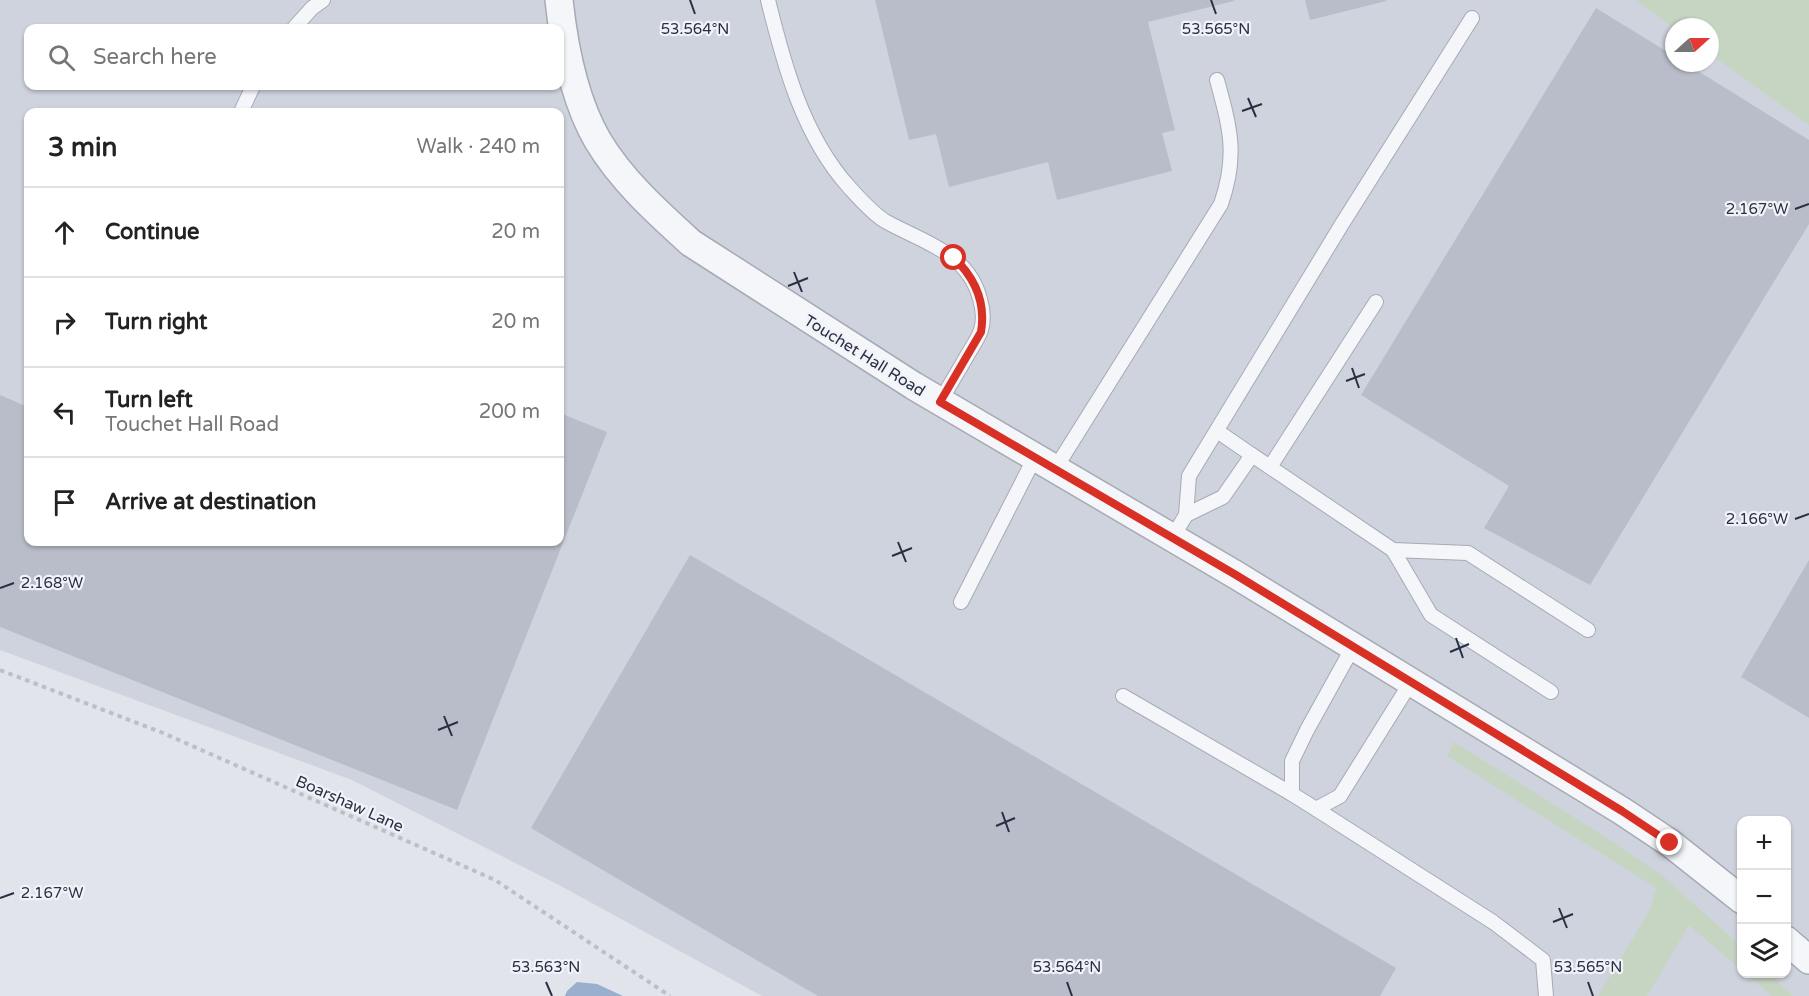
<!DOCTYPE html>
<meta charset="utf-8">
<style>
body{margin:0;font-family:"Varela Round",sans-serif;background:#f2f2f2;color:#222}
.controls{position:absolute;right:18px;bottom:18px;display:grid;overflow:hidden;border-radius:12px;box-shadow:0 2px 4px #0004}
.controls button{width:54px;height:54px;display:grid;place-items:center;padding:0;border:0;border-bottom:2px solid #e0e0e0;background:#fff;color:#222;font:30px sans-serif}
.compass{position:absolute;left:1665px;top:18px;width:54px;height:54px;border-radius:50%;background:#fff;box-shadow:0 2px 4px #0004;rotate:69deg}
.stop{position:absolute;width:18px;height:18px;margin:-14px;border:4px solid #d93025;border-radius:50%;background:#fff}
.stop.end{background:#d93025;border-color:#fff;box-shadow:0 2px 6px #0008}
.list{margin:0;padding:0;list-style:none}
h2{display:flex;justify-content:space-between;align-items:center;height:78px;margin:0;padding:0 24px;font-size:26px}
h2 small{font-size:20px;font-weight:400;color:#767676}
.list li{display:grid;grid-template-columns:39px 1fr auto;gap:18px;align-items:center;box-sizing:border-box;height:90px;padding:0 24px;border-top:2px solid #e0e0e0}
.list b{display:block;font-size:22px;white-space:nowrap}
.list p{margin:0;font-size:20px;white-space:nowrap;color:#767676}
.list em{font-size:20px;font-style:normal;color:#767676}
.icon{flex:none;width:33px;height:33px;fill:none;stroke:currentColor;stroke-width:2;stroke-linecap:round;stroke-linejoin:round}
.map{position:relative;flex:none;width:1809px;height:996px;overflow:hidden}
.search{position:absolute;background:#fff;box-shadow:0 2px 4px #0004;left:24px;top:24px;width:540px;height:66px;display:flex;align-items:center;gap:15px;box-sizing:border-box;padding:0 21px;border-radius:12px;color:#767676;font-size:22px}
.panel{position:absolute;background:#fff;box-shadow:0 2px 4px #0004;left:24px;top:108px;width:540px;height:438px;border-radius:12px}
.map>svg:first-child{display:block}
.built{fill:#cfd3dd;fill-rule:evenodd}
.green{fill:#c5d5c2}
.water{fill:#9aafcd}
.building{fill:#b8bdc9}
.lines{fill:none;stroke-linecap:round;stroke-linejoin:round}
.lane-casing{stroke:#a6aab6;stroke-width:16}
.street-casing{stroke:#a6aab6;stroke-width:30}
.path{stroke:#bbbfc6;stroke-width:4;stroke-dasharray:4.5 4.5;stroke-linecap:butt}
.lane{stroke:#f4f6f9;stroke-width:14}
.street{stroke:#f4f6f9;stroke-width:27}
.route{stroke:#d93025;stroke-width:8}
.ticks{fill:none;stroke:#283044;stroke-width:2}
.labels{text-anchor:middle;stroke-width:4.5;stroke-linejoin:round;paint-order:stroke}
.street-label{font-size:16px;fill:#283044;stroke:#f1f3f8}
.ticks-label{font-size:15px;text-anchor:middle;fill:#283044;stroke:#f1f3f8;stroke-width:4.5;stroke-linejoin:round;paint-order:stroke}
</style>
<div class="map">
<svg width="1809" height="996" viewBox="0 0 1809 996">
<rect width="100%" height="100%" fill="#e1e4eb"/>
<!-- built -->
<path class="built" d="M0,0H1809V996H762L557,884L352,780L0,650ZM1674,27H1710V63H1674ZM28,28H560V86H28ZM28,112H560V542H28ZM1742,820H1786V974H1742Z"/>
<!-- green -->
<g class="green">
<path d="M1636,0H1809V125L1710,54V27L1674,28Z"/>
<path d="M1454,742L1604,836L1659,873L1741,946V970L1689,925L1647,996H1598L1650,910L1656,888L1447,756Z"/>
<path d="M1746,974H1770L1793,996H1772Z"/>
</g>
<!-- water -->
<path class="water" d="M577,982L597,984L623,996H565L567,991Z"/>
<!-- building -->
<g class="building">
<path d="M875,0H1234V1L1148,22L1175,130L1162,133L1172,171L1057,200L1048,162L949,187L936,134L909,140Z"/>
<path d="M1305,0H1386V1L1310,20Z"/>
<path d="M1596,8L1674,56V63H1685L1809,140V224L1590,585L1484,528L1509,486L1361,395Z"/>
<path d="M0,395L28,407V542H560V413L607,432L457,810L0,627Z"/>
<path d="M690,555L1396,968L1380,996H818L531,828Z"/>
<path d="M1809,560V718L1741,677Z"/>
</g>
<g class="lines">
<defs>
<g id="lane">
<path d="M768,0C784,65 803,136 849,187C859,198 872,213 885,221C922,242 968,252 980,299C983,309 984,320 981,330C978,339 972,347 968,354C959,370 949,386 940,402"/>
<path d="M294,28L312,8L323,0"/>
<path d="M241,112L253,86"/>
<path d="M1217,431L1252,455"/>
<path d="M1270,467L1376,302"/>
<path d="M1055,469L1221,204C1238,155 1230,128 1217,80"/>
<path d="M1186,515L1223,497L1252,455L1393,550L1431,615L1551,692"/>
<path d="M1172,538L1186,515L1189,476L1342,224L1472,18"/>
<path d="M1393,550L1468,553L1588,630"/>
<path d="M961,602L1035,457"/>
<path d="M1353,647L1307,730L1292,761V794L1316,809L1340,796L1411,682"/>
<path d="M1123,696L1292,794"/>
<path d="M1316,809L1493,922L1543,960L1546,996"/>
</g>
<g id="street">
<path d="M559,0C564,47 574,100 598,141C622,181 658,213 691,243L914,386L1236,575L1622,811L1670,843L1742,900"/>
<path d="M1786,940L1809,960"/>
</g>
</defs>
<!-- lane casing -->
<use href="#lane" class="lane-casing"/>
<!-- street casing -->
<use href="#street" class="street-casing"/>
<!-- path -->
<path class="path" d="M0,670L163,733L495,880L670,996"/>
<!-- lane -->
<use href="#lane" class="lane"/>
<!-- street -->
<use href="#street" class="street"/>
</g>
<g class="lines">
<!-- route -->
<path class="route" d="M954,258C975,278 986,302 981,332L940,402L1236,575L1622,811L1670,843"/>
</g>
<!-- ticks -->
<path class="ticks" d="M690,0L695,14M1211,0L1216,14M1248,98L1256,117M1242,111L1262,104M1795,209L1809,204M794,272L802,292M788,286L808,278M1352,368L1359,388M1346,381L1365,374M1795,519L1809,514M898,542L906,562M892,556L912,548M0,588L14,583M1456,638L1463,658M1450,652L1469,644M444,716L452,736M438,730L458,722M1002,812L1009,832M996,826L1015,818M0,898L14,893M1559,908L1567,928M1553,922L1573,914M546,982L552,996M1067,982L1072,996M1588,982L1593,996"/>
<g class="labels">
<!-- street labels -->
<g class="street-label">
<text transform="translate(865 355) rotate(32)" y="6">Touchet Hall Road</text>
<text transform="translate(350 803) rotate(24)" y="6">Boarshaw Lane</text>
</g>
</g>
<g class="ticks-label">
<text x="695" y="34">53.564°N</text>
<text x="1216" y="34">53.565°N</text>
<text x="1757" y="214">2.167°W</text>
<text x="1757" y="524">2.166°W</text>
<text x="52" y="588">2.168°W</text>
<text x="52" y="898">2.167°W</text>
<text x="546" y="972">53.563°N</text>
<text x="1067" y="972">53.564°N</text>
<text x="1588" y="972">53.565°N</text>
</g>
</svg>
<div class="controls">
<button>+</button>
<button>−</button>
<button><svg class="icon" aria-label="layers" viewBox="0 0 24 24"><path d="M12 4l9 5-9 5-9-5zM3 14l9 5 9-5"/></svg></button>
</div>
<svg class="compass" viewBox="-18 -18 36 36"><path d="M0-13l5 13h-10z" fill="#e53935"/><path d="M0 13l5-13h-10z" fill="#767676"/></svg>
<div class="stop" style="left:954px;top:258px"></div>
<div class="stop end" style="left:1670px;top:843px"></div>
<div class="search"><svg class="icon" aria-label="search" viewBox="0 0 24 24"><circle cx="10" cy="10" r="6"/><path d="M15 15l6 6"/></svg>Search here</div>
<section class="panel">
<h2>3 min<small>Walk · 240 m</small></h2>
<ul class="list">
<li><svg class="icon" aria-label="ahead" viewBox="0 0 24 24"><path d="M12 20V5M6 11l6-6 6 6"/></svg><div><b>Continue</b></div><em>20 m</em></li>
<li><svg class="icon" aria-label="right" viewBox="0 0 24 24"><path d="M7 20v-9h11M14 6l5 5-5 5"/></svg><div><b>Turn right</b></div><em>20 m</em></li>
<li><svg class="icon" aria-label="left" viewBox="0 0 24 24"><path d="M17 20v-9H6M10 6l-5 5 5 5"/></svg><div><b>Turn left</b><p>Touchet Hall Road</p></div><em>200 m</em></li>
<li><svg class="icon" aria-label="arrive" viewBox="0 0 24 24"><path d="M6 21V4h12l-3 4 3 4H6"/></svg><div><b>Arrive at destination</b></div></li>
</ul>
</section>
</div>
